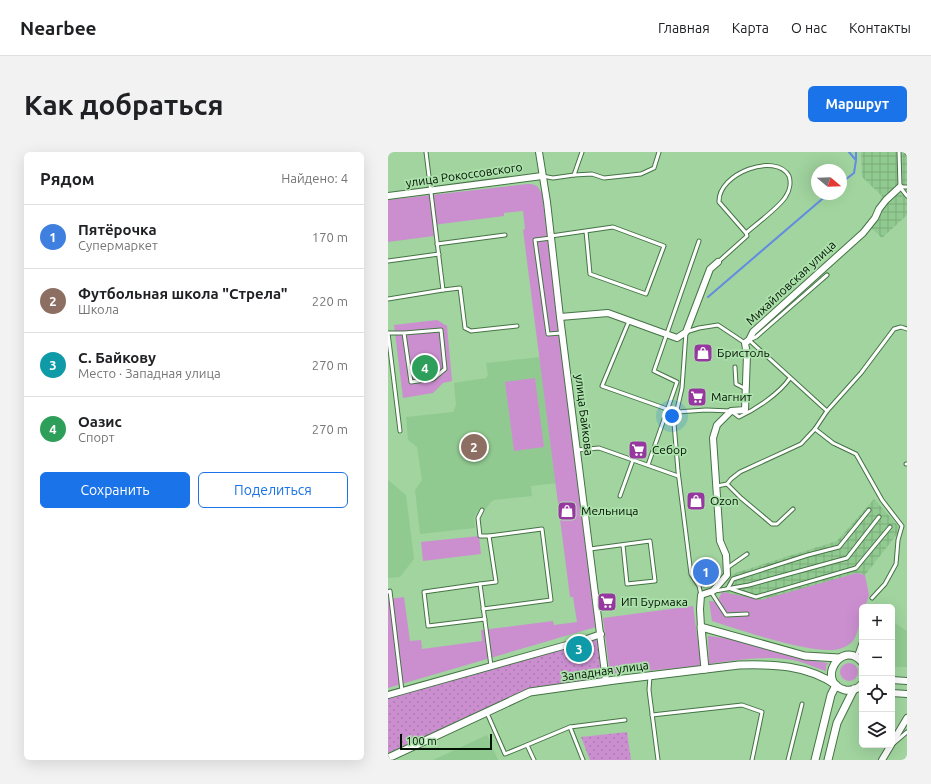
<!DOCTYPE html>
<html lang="ru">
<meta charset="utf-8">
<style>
body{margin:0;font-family:Ubuntu,sans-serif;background:#f2f2f2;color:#202124}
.controls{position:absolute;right:12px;bottom:12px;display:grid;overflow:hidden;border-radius:6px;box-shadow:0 4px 16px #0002}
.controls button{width:36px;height:36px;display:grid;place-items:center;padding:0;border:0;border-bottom:1px solid #e0e0e0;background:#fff;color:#202124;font:20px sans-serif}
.compass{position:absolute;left:423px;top:12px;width:36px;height:36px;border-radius:50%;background:#fff;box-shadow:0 4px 16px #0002;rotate:109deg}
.scale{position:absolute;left:12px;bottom:10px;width:92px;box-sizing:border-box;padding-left:4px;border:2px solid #011102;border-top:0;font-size:11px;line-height:14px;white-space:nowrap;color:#011102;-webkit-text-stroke:3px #ade1ac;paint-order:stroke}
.you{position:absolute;left:284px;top:264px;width:14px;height:14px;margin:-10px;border:3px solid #fff;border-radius:50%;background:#1a73e8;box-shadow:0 0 0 6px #1a73e833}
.badge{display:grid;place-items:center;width:26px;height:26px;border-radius:50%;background:#1a73e8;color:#fff;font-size:13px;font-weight:700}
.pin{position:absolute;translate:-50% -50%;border:2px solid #fff;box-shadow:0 1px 4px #0006}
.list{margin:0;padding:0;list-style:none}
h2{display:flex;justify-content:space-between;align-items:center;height:52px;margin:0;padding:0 16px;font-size:17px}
h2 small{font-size:13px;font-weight:400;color:#757577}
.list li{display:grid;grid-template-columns:26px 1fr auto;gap:12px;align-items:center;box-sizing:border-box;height:64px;padding:0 16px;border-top:1px solid #e0e0e0}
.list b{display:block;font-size:15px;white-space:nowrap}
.list p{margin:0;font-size:13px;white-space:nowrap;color:#757577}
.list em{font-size:13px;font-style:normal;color:#757577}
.actions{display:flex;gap:8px;padding:12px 16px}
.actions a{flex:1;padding:9px 0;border:1px solid #1a73e8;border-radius:6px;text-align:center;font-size:14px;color:#1a73e8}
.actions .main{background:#1a73e8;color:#fff}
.icon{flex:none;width:22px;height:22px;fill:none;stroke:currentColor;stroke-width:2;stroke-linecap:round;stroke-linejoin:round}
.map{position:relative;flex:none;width:519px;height:608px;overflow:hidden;border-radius:6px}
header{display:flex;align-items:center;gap:24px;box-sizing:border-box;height:56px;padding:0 20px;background:#fff;border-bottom:1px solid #e0e0e0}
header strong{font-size:19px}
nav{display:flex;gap:22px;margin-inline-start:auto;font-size:14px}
.intro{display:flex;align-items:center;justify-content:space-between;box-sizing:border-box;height:96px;padding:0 24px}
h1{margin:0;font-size:28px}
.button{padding:10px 18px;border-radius:6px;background:#1a73e8;color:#fff;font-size:14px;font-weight:700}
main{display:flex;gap:24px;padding:0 24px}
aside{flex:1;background:#fff;border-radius:6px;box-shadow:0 4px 16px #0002}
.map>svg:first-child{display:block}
.built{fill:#91ca90}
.industrial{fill:url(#industrial-grid)}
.grass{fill:#cb8fd0}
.park{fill:url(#park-dots)}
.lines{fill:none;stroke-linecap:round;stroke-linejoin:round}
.stream{stroke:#638be1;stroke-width:2}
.service-casing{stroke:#457445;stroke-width:5}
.minor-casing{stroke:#457445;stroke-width:8}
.tertiary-casing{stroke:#457445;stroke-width:9}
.service{stroke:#fff;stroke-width:3}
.minor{stroke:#fff;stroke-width:6}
.tertiary{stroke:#fff;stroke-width:7}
.labels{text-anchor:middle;stroke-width:3.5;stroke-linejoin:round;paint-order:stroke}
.street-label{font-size:12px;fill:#011102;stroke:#ade1ac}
.poi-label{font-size:12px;fill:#011102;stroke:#ade1ac;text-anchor:start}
</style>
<header>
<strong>Nearbee</strong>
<nav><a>Главная</a><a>Карта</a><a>О нас</a><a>Контакты</a></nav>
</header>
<div class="intro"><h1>Как добраться</h1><a class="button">Маршрут</a></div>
<main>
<aside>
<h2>Рядом<small>Найдено: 4</small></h2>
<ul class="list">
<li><span class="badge" style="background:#3f7fe0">1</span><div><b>Пятёрочка</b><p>Супермаркет</p></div><em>170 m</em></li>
<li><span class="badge" style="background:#8d6e63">2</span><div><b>Футбольная школа &quot;Стрела&quot;</b><p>Школа</p></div><em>220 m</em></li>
<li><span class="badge" style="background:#0f9aa8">3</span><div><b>С. Байкову</b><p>Место · Западная улица</p></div><em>270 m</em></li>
<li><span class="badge" style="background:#2e9e5b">4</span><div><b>Оазис</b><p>Спорт</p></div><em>270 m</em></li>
</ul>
<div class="actions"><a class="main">Сохранить</a><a>Поделиться</a></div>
</aside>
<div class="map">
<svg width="519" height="608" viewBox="0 0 519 608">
<defs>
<pattern id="industrial-grid" width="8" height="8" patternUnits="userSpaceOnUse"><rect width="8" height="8" fill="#91ca90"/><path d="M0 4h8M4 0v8" fill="none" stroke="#7bac7b"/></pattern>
<pattern id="park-dots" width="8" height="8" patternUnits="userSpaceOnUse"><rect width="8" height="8" fill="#cb8fd0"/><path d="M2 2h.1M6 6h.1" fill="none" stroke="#ad7ab1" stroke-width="1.8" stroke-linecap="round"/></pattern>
</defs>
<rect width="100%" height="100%" fill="#a1d49f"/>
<!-- built -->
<g class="built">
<path d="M153,205L170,331L143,334L144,344L106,348L103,350L97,358L92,356L86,365L87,376L32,382L27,338L34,328L29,295L20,288L18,265L65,260L68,253L66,231L98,226L100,223L98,211Z"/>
<path d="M0,328L18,343L26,407L12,425L0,426Z"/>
<path d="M504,469L519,479V515H504Z"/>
<path d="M99,583L110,608H45Z"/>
</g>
<!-- industrial -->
<g class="industrial">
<path d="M473,0H519V63L494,86L480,73L486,66L494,44L474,25Z"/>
<path d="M486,347L511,375L510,381L477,423L469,421L373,449L334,440L344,422L449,389Z"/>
</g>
<!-- grass -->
<g class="grass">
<path d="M139,32C148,32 150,34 154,42L208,475L0,536V447L16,445L22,489L33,488L34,497L94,489L93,478L165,469L166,473L189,470L185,445H182L135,78L137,77L135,59L116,61V64L45,73L46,84L0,90V48Z"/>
<path d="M49,168L59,174L64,229L55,231L45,241L15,246L6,173Z"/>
<path d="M147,226L156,295L126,299L117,230Z"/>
<path d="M91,384L93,402L35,409L33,390Z"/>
<path d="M469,421L477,423L481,443L477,455H474C474,463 470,484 464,490C462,492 457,495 454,496C433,506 349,477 324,469L321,449L329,450L334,440L373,448Z"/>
<path d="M305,454L313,514L222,522L215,466Z"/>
<path d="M320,484C361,487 399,506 440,511L438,514V519C427,516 416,510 405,508C376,503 349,508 321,512Z"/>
<circle cx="461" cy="520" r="9"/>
</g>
<!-- park -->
<g class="park">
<path d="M207,486L210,490L213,523L207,529L138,538L0,601V545Z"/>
<path d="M239,580L243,608H202L193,585Z"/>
</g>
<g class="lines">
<!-- stream -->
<g class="stream">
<path d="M461,0L467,7"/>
<path d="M453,31L466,21L468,8V0"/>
<path d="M320,145L440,42"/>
</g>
<defs>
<g id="service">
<path d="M38,0L55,138L72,136L77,176L83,179L129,174"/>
<path d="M511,0L512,35L519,44"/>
<path d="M519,0V1"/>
<path d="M186,23L204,22L216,26L253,22L266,16L271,0"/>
<path d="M154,24L165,26L186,23L194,0"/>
<path d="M512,35H519"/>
<path d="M163,84L225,75L276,94L258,142L202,122L198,79"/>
<path d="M163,86L147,88L160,182L174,181"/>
<path d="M49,92L117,83"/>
<path d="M0,109L51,102"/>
<path d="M330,110L359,84L358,81C367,73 393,54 398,44C402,38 403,30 401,24C388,0 330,21 331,50L358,81"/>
<path d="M0,147L55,138"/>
<path d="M241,169L214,234L279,257"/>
<path d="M0,181L12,279"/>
<path d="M1,181H16L53,178L57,217L45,227L23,230L16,181"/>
<path d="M347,215L348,232L358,237"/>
<path d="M439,259L361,188L368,185L439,123"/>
<path d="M289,260L318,258L343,259L351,265C368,257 391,242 402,226"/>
<path d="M427,277L445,291L468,302L494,348L514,374L510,388L508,412L497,432L484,446"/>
<path d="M189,298L211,296L290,324"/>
<path d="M518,312H519"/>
<path d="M260,313L289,230L266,219L311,89"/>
<path d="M339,332L353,346L384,372H389L405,357"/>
<path d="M329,334L339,332L343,327L352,320L413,292L427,277L439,259L473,221L506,177L513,175L519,177"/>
<path d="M232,344L245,308"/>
<path d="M94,358L90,366L92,384H101L108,430L92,432L103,514"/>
<path d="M481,358L451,395L420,403L345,427L340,436L368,445L468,416L502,375"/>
<path d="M202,397L262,389L267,429L239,432L235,393"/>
<path d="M339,416L359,402"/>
<path d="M92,432L36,440L40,474L97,467"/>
<path d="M327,439L361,433L459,406L491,365"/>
<path d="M0,440L2,439L14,539"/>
<path d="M323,440L338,463L359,462"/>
<path d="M313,443L311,434L303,422L290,319L286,271L294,236L298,180L311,176L330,173L357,191"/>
<path d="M95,457L163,448L154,377L101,384"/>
<path d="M468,505L474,488"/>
<path d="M262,524L261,538L270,608"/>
<path d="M99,561L117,602L139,593L146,608"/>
<path d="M264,563L354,553L374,560L364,608"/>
<path d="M182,575L195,608"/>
<path d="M506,591L519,580"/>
<path d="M139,593L182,575L237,568"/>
<path d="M400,608L414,552"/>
</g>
<g id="minor">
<path d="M151,0L159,50L172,165L218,529"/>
<path d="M0,44L154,24"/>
<path d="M172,165L220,161L289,186L298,180L322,117L330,110"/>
<path d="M313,475L312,457L313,443L325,439L339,423L338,403L332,389L325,286L329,273L343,259L357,258L359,203L357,191L361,188L365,180L475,81L487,66L491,57L498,48L512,35"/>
<path d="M504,528L519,529"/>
<path d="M504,541L519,542"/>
<path d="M0,543L193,489L213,482"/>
<path d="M504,591L519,566"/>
<path d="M494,608L503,593"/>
</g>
<g id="tertiary">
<path d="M474,510C453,486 427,531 457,538C464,539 470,537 474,532"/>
<path d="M317,517L313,475L417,504L451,506"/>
<path d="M0,606L142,540L227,528L351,513C385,512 419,513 448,533L443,543L427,608"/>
<path d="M440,608L449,571L466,537"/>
</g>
</defs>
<!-- service casing -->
<use href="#service" class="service-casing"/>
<!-- minor casing -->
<use href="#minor" class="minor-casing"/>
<!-- tertiary casing -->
<use href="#tertiary" class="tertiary-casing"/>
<!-- service -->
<use href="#service" class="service"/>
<!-- minor -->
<use href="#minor" class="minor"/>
<!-- tertiary -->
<use href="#tertiary" class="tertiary"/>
</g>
<!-- icons -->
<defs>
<symbol id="shop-square" viewBox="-11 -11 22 22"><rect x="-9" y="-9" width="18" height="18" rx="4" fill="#9738a0" stroke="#ade1ac"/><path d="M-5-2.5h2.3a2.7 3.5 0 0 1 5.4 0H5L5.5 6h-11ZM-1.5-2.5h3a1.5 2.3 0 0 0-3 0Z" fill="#fff"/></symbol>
<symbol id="supermarket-square" viewBox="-11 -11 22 22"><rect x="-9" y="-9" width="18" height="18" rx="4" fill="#9738a0" stroke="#ade1ac"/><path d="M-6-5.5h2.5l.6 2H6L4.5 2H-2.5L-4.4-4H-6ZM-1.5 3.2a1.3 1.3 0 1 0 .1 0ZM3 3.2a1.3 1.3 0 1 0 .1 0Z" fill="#fff"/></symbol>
</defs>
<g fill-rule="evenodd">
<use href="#shop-square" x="304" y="190" width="22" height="22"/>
<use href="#supermarket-square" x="298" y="234" width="22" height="22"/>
<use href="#supermarket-square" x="239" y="287" width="22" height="22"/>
<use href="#shop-square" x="297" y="338" width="22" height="22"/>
<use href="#shop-square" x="168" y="348" width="22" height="22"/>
<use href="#supermarket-square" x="208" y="439" width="22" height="22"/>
</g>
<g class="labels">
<!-- street labels -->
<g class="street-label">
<text transform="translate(76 23) rotate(-8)" y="4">улица Рокоссовского</text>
<text transform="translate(403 131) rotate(-43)" y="4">Михайловская улица</text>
<text transform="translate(196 263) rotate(83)" y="4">улица Байкова</text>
<text transform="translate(217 519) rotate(-8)" y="4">Западная улица</text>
</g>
<!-- poi labels -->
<g class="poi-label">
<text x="329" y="205">Бристоль</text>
<text x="323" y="249">Магнит</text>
<text x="264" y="302">Себор</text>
<text x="322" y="353">Ozon</text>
<text x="193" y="363">Мельница</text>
<text x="233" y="454">ИП Бурмака</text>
</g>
</g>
</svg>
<div class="controls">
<button>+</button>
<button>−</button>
<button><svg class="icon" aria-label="locate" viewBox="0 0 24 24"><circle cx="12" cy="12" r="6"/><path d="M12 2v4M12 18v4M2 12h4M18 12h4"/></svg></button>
<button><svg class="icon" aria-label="layers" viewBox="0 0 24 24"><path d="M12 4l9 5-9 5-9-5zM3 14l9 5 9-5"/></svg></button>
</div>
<svg class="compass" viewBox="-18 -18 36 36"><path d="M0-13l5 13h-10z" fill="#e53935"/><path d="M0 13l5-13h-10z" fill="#757577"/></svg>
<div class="scale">100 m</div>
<div class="you"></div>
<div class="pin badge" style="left:318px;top:420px;background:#3f7fe0">1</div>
<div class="pin badge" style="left:86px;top:295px;background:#8d6e63">2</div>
<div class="pin badge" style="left:191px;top:497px;background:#0f9aa8">3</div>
<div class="pin badge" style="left:37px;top:216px;background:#2e9e5b">4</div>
</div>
</main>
